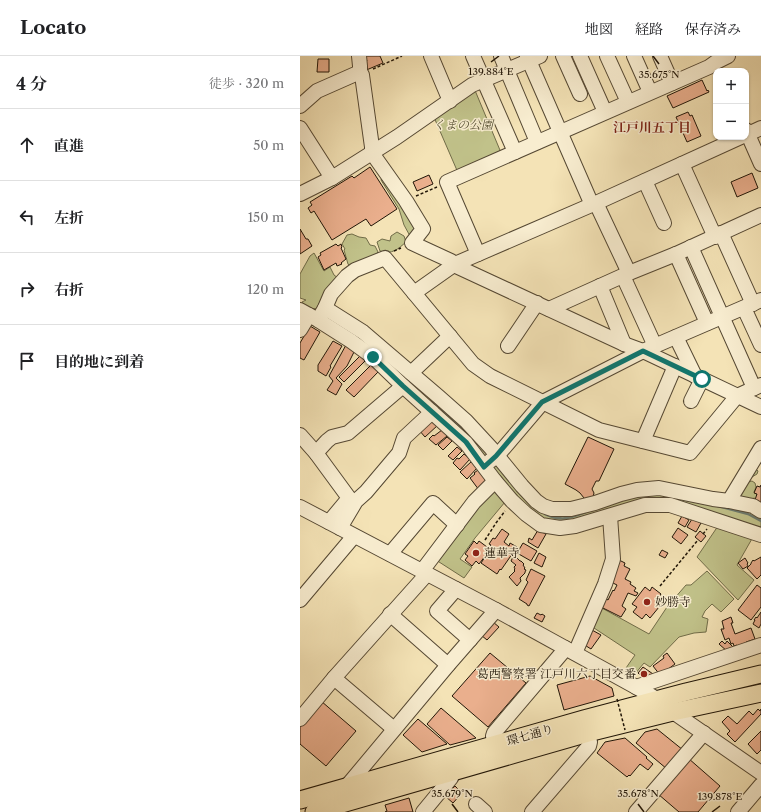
<!DOCTYPE html>
<html lang="ja">
<meta charset="utf-8">
<style>
body{margin:0;font-family:"Libre Caslon Text","Noto Serif JP",serif;background:#f2f2f2;color:#202124}
.controls{position:absolute;right:12px;top:12px;display:grid;overflow:hidden;border-radius:8px;box-shadow:0 1px 3px #0004}
.controls button{width:36px;height:36px;display:grid;place-items:center;padding:0;border:0;border-bottom:1px solid #e0e0e0;background:#fff;color:#202124;font:20px sans-serif}
.stop{position:absolute;width:12px;height:12px;margin:-9px;border:3px solid #0f766e;border-radius:50%;background:#fff}
.stop.end{background:#0f766e;border-color:#fff;box-shadow:0 1px 4px #0008}
.list{margin:0;padding:0;list-style:none}
h2{display:flex;justify-content:space-between;align-items:center;height:52px;margin:0;padding:0 16px;font-size:17px}
h2 small{font-size:13px;font-weight:400;color:#757577}
.list li{display:grid;grid-template-columns:26px 1fr auto;gap:12px;align-items:center;box-sizing:border-box;height:72px;padding:0 16px;border-top:1px solid #e0e0e0}
.list b{display:block;font-size:15px;white-space:nowrap}
.list em{font-size:13px;font-style:normal;color:#757577}
.icon{flex:none;width:22px;height:22px;fill:none;stroke:currentColor;stroke-width:2;stroke-linecap:round;stroke-linejoin:round}
.map{position:relative;flex:none;width:461px;height:756px;overflow:hidden}
header{display:flex;align-items:center;gap:24px;box-sizing:border-box;height:56px;padding:0 20px;background:#fff;border-bottom:1px solid #e0e0e0}
header strong{font-size:19px}
nav{display:flex;gap:22px;margin-inline-start:auto;font-size:14px}
main{display:flex}
aside{flex:1;background:#fff}
.map>svg:first-child{display:block}
.green{fill:#c1c28a;stroke:#706c48}
.lines{fill:none;stroke-linecap:round;stroke-linejoin:round}
.stream{stroke:#6b7a6f;stroke-width:2.5}
.building{fill:#eaaf8d;stroke:#201507}
.minor-casing{stroke:#554833;stroke-width:16}
.major-casing{stroke:#201507;stroke-width:19}
.path{stroke:#201507;stroke-width:1.5;stroke-dasharray:3 2;stroke-linecap:butt}
.minor{stroke:#f8edd0;stroke-width:14}
.major{stroke:#f4e3b6;stroke-width:17}
.path-bridge{stroke:#201507;stroke-width:1.5;stroke-dasharray:3 2;stroke-linecap:butt}
.route{stroke:#0f766e;stroke-width:5}
.ticks{fill:none;stroke:#201507;stroke-width:1.5}
.poi-dot{fill:#8f2418;stroke:#f8edd0;stroke-width:1.5}
.labels{text-anchor:middle;stroke-width:3;stroke-linejoin:round;paint-order:stroke}
.park-label{font-size:12px;font-style:italic;fill:#585235;stroke:#f8edd0}
.poi-label{font-size:12px;fill:#201507;stroke:#f8edd0;text-anchor:start}
.street-label{font-size:12px;fill:#201507;stroke:#f8edd0}
.neighbourhood-label{font-size:13px;font-weight:bold;fill:#7a1f14;stroke:#f8edd0}
.ticks-label{font-size:10px;text-anchor:middle;fill:#201507;stroke:#f8edd0;stroke-width:3;stroke-linejoin:round;paint-order:stroke}
</style>
<header>
<strong>Locato</strong>
<nav><a>地図</a><a>経路</a><a>保存済み</a></nav>
</header>
<main>
<aside>
<h2>4 分<small>徒歩 · 320 m</small></h2>
<ul class="list">
<li><svg class="icon" aria-label="ahead" viewBox="0 0 24 24"><path d="M12 20V5M6 11l6-6 6 6"/></svg><div><b>直進</b></div><em>50 m</em></li>
<li><svg class="icon" aria-label="left" viewBox="0 0 24 24"><path d="M17 20v-9H6M10 6l-5 5 5 5"/></svg><div><b>左折</b></div><em>150 m</em></li>
<li><svg class="icon" aria-label="right" viewBox="0 0 24 24"><path d="M7 20v-9h11M14 6l5 5-5 5"/></svg><div><b>右折</b></div><em>120 m</em></li>
<li><svg class="icon" aria-label="arrive" viewBox="0 0 24 24"><path d="M6 21V4h12l-3 4 3 4H6"/></svg><div><b>目的地に到着</b></div></li>
</ul>
</aside>
<div class="map">
<svg width="461" height="756" viewBox="0 0 461 756">
<rect width="100%" height="100%" fill="#f4e3b6"/>
<filter id="stains"><feTurbulence type="fractalNoise" baseFrequency=".005" numOctaves="4"/><feColorMatrix values="0 0 0 0 .2 0 0 0 0 .09 0 0 0 0 .02 0 0 0 .5 -.17"/></filter>
<radialGradient id="worn" r=".72"><stop offset=".6" stop-color="#630" stop-opacity="0"/><stop offset="1" stop-color="#630" stop-opacity=".3"/></radialGradient>
<!-- green -->
<g class="green">
<path d="M174,32L202,99L159,119L133,59Z"/>
<path d="M82,121L119,172L110,180L104,169L99,153L81,124Z"/>
<path d="M97,176L104,180L106,186C98,193 92,199 80,195L77,186L82,183L90,185L91,180Z"/>
<path d="M52,178L59,181L66,182L70,189L75,190L78,196L64,211L56,218L48,208L44,194L45,193L42,188L47,179Z"/>
<path d="M14,197L24,215L30,211L34,219L38,222L22,253C15,252 11,254 4,250L2,246L6,244L0,242V218L10,200Z"/>
<path d="M73,298L115,324L243,452L337,435L424,446L461,390V407L457,409L455,412L458,415L457,418L447,424L448,426L452,425L455,427L456,431L454,436L458,440L456,443L454,442L450,444V448L461,441V476L370,446L278,466H242Z"/>
<path d="M193,433L205,446L175,482L160,503L172,511L164,522L136,504Z"/>
<path d="M418,470L453,481L437,509L454,524L438,544L397,501Z"/>
<path d="M407,515L434,543L421,556L412,548L405,555L402,561L408,563L406,576L394,577L379,581L350,611L344,607L335,618L326,612L335,599L291,570L300,551L349,578L367,551L386,529H391Z"/>
</g>
<g class="lines">
<!-- stream -->
<g class="stream">
<path d="M133,345L164,373"/>
<path d="M418,450L448,458L461,465"/>
<path d="M245,458C262,466 270,462 286,456"/>
</g>
</g>
<!-- building -->
<g class="building">
<path d="M65,0H80L83,7L64,15L63,7L67,5Z"/>
<path d="M18,3H29V16H17Z"/>
<path d="M402,24L407,35L408,34L409,36L373,52L367,40Z"/>
<path d="M388,56L390,60L392,59L401,80L387,86L376,61Z"/>
<path d="M70,111L97,153L71,170L66,163L32,184L14,155L11,157L8,152L12,149L10,146L52,120L54,122Z"/>
<path d="M452,117L458,132L437,141L431,126Z"/>
<path d="M129,119L133,128L117,135L113,126Z"/>
<path d="M0,173L6,183H8L12,190L0,198Z"/>
<path d="M36,188L38,190L41,188L42,191L41,192L46,203L41,207L42,208L37,210L36,207L24,214L18,201L21,199L20,197Z"/>
<path d="M10,270L20,276L4,304L0,302V287Z"/>
<path d="M33,285L42,290L30,310L31,311L26,320L18,315V309Z"/>
<path d="M46,289L55,294L47,310L36,322L42,328L36,339L27,334L33,325L29,320Z"/>
<path d="M60,300L65,305L44,326L39,321Z"/>
<path d="M71,309L78,316L54,341L46,334Z"/>
<path d="M132,362L138,369L125,381L119,374Z"/>
<path d="M142,374L147,380L136,389L129,383L133,379L134,380Z"/>
<path d="M147,381L152,385L143,394L138,389Z"/>
<path d="M288,381L314,393L299,425H296L292,433L294,437L293,441L285,446L284,442L280,437L276,434L265,428Z"/>
<path d="M157,391L162,395L153,404L148,400Z"/>
<path d="M164,398L170,403L160,414L153,407L157,402L159,403Z"/>
<path d="M172,405L177,412L167,423L160,416Z"/>
<path d="M178,414L188,427L179,434L170,422L175,418L174,417Z"/>
<path d="M461,429V447H454L457,438L454,437L457,430L460,431Z"/>
<path d="M382,460L389,464L385,471L378,467Z"/>
<path d="M392,463L401,467L396,476L387,471Z"/>
<path d="M378,472L388,479L381,488L372,481Z"/>
<path d="M202,473L209,478L204,486L209,490L210,487L217,491L201,514L200,513L197,518L181,507L189,495L188,493L191,489L189,488L193,482L195,483Z"/>
<path d="M238,474L246,478L238,492L228,486L229,482L232,484Z"/>
<path d="M400,475L406,480L401,486L395,481Z"/>
<path d="M174,485L177,488L179,485L187,491L186,493L189,495L179,508L176,505L172,510L165,504L168,500L165,498Z"/>
<path d="M223,487L237,495L231,505L217,497Z"/>
<path d="M362,494L368,497L365,502L359,499Z"/>
<path d="M239,497L246,501L242,511L234,507Z"/>
<path d="M214,499L220,505H221L224,508L223,509L225,512L224,513L226,514L225,516V517L220,522L221,525L217,530L209,521L215,515L214,514L215,513L214,511L216,509L211,505Z"/>
<path d="M461,501V519L457,523L447,512L451,508V507L453,504L454,505Z"/>
<path d="M445,502L448,507L447,508L448,510L443,513L438,507Z"/>
<path d="M319,504L325,507L324,510L330,513L325,523L331,526L330,528L336,532L334,535L338,537L336,540L328,537L322,550L326,553L321,561L299,550L303,541L308,544L313,534L314,535L317,529L309,525Z"/>
<path d="M231,513L245,520L229,550L227,549V548L219,543L228,526L226,524Z"/>
<path d="M457,529L461,532V551L451,564L438,554Z"/>
<path d="M345,531L350,535L352,531L361,538L359,541L364,545L350,562L346,558L342,563L333,556L337,551L332,548Z"/>
<path d="M461,556V568L459,572L453,568L455,564H454L456,561L457,562Z"/>
<path d="M237,557L241,559L242,558L245,560L242,566L234,562Z"/>
<path d="M431,561L433,567H431L435,578L451,572L455,583L446,586V588L438,591L437,589L434,590L433,587L431,588L429,582L425,584L421,573H424L422,565Z"/>
<path d="M193,566L199,571L187,584L181,579Z"/>
<path d="M292,574L301,579L291,593L283,588Z"/>
<path d="M422,585L425,588L427,585L435,593L428,596L419,588Z"/>
<path d="M190,597L226,627L188,671L152,640Z"/>
<path d="M367,597L375,608L360,619L353,610L364,602L363,600Z"/>
<path d="M343,611L353,618L345,623L338,617Z"/>
<path d="M290,620L312,632L314,640L264,654L257,629Z"/>
<path d="M21,645L56,675L26,710L0,688V669Z"/>
<path d="M141,652L176,682L150,689L127,668Z"/>
<path d="M458,653L460,655L461,653V658L435,686L427,678L430,675L422,666L428,660L437,668L449,655L453,659Z"/>
<path d="M118,663L147,688L122,696L103,679Z"/>
<path d="M357,673L383,694L367,713L336,687L345,676Z"/>
<path d="M461,675V694L457,698L448,688Z"/>
<path d="M325,682L347,701L346,702L353,708L348,714L340,708L330,720L329,719L327,721L297,697L305,686Z"/>
<path d="M388,702L420,730L398,756H379L358,738Z"/>
<path d="M155,730L162,737L153,747L145,740Z"/>
<path d="M109,742L113,756H85L87,755L85,749Z"/>
</g>
<g class="lines">
<defs>
<g id="minor">
<path d="M59,0L60,10V16L62,19L72,91V97L106,145L123,173L112,187L151,205L158,211L324,288L343,295L461,351"/>
<path d="M131,0L150,45"/>
<path d="M173,0L215,96"/>
<path d="M201,0L237,86"/>
<path d="M227,0L292,149"/>
<path d="M263,0L280,38"/>
<path d="M280,0L305,56"/>
<path d="M307,0L328,46"/>
<path d="M334,0L350,36"/>
<path d="M360,0L372,27"/>
<path d="M0,50L17,35L60,16"/>
<path d="M0,72L32,122L97,81L172,29L240,0"/>
<path d="M446,74L461,108"/>
<path d="M446,79L461,72"/>
<path d="M382,108L415,181"/>
<path d="M345,125L364,167"/>
<path d="M0,138L32,122"/>
<path d="M296,147L329,217"/>
<path d="M421,177L453,248"/>
<path d="M391,191L454,332"/>
<path d="M178,198L147,126L409,11L416,6L428,0"/>
<path d="M376,198L407,267"/>
<path d="M323,220L355,290"/>
<path d="M300,230L324,288"/>
<path d="M114,237L155,208L296,147L441,81"/>
<path d="M25,252L63,276L139,341L166,365L191,392L222,430L236,445L243,450L252,453H271L295,447L321,438L337,434L359,432L413,443L429,445L453,450L461,455"/>
<path d="M444,252L461,289"/>
<path d="M249,253L329,217L376,198L461,159"/>
<path d="M0,254L18,264L51,285L73,301L103,330L166,387L195,425L212,445L226,458L241,469L260,472L275,470L345,449H370L461,479"/>
<path d="M18,264L25,252L31,238L47,220L55,214L85,202L173,308L190,320L299,374L390,397L437,340L461,329"/>
<path d="M0,274L9,259"/>
<path d="M376,281L395,320"/>
<path d="M208,290L237,247"/>
<path d="M111,317L150,280"/>
<path d="M391,345L402,323"/>
<path d="M0,379L16,397L49,442L29,466"/>
<path d="M343,385L375,310"/>
<path d="M16,397L27,385L32,381L48,377L103,330"/>
<path d="M190,405L197,400L243,346L343,295L461,244"/>
<path d="M429,445L461,392"/>
<path d="M0,451L196,554L336,631L357,643L373,656L461,717"/>
<path d="M40,472L56,445L66,436L99,397L104,382L132,356"/>
<path d="M90,498L133,447L157,469"/>
<path d="M122,515L174,446L195,425"/>
<path d="M156,533L137,555L170,584"/>
<path d="M0,544L54,480"/>
<path d="M90,558L148,609"/>
<path d="M275,597L305,528L313,503L310,460"/>
<path d="M34,622L94,673"/>
<path d="M336,631L461,589"/>
<path d="M0,663L34,622L127,518"/>
<path d="M195,688L193,680L194,677L261,598L265,592"/>
<path d="M47,730L148,609L196,554"/>
<path d="M176,748L185,756"/>
<path d="M123,756L151,722L150,718"/>
<path d="M232,756L289,690L290,686L285,668"/>
<path d="M336,756L404,677"/>
<path d="M438,756L461,729"/>
</g>
<g id="major">
<path d="M0,744L284,663L386,636L461,618"/>
<path d="M14,756L288,677L373,656L461,637"/>
</g>
</defs>
<!-- minor casing -->
<use href="#minor" class="minor-casing"/>
<!-- major casing -->
<use href="#major" class="major-casing"/>
<!-- path -->
<g class="path">
<path d="M73,13L102,0"/>
<path d="M116,140L137,131"/>
<path d="M94,195L101,192"/>
<path d="M403,478L407,473"/>
<path d="M185,484L196,467L205,455"/>
<path d="M360,530L398,484"/>
</g>
<!-- minor -->
<use href="#minor" class="minor"/>
<!-- major -->
<use href="#major" class="major"/>
<!-- path-bridge -->
<path class="path-bridge" d="M317,643L325,674"/>
</g>
<g class="lines">
<!-- route -->
<path class="route" d="M73,301L103,330L166,386L184,411L196,400L242,346L343,295L402,323"/>
</g>
<!-- ticks -->
<path class="ticks" d="M353,0L359,8M191,6L199,0M152,748L158,756M338,748L344,756M412,756L420,750"/>
<!-- markers -->
<g class="poi-dot">
<circle cx="176" cy="497" r="4"/>
<circle cx="347" cy="546" r="4"/>
<circle cx="344" cy="618" r="4"/>
</g>
<g class="labels">
<!-- park labels -->
<g class="park-label">
<text x="163" y="73">くまの公園</text>
</g>
<!-- poi labels -->
<g class="poi-label">
<text x="184" y="501">蓮華寺</text>
<text x="355" y="550">妙勝寺</text>
<text x="336" y="622" text-anchor="end">葛西警察署 江戸川六丁目交番</text>
</g>
<!-- street labels -->
<g class="street-label">
<text transform="translate(230 679) rotate(-16)" y="4">環七通り</text>
</g>
<!-- neighbourhood labels -->
<g class="neighbourhood-label">
<text x="352" y="76">江戸川五丁目</text>
</g>
</g>
<g class="ticks-label">
<text x="191" y="19">139.884°E</text>
<text x="359" y="22">35.675°N</text>
<text x="152" y="741">35.679°N</text>
<text x="338" y="741">35.678°N</text>
<text x="420" y="744">139.878°E</text>
</g>
<rect width="100%" height="100%" filter="url(#stains)"/>
<rect width="100%" height="100%" fill="url(#worn)"/>
</svg>
<div class="controls">
<button>+</button>
<button>−</button>
</div>
<div class="stop" style="left:402px;top:323px"></div>
<div class="stop end" style="left:73px;top:301px"></div>
</div>
</main>
